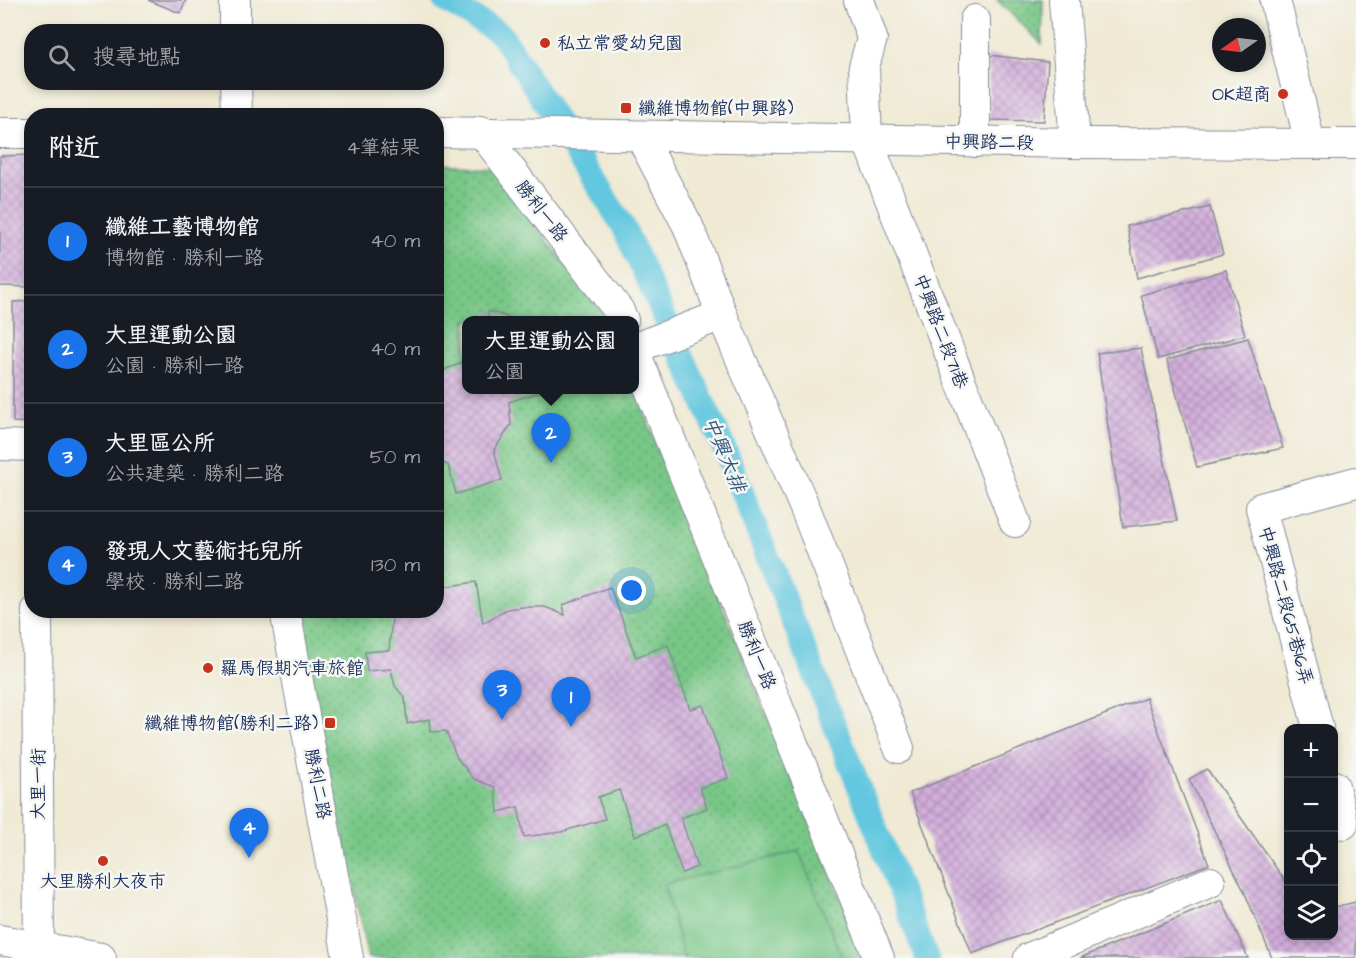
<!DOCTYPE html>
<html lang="zh-TW">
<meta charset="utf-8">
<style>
body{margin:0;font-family:"Architects Daughter","LXGW WenKai TC",sans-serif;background:#242831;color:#f1f3f6}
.controls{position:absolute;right:18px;bottom:18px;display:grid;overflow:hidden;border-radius:12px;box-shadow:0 3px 9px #0003}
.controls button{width:54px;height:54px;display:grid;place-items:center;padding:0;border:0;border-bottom:2px solid #363941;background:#171b24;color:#f1f3f6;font:30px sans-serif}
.compass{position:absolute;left:1212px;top:18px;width:54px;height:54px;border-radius:50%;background:#171b24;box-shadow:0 3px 9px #0003;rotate:256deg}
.you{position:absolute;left:632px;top:591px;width:21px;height:21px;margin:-15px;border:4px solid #fff;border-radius:50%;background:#1a73e8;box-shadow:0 0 0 9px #1a73e833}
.badge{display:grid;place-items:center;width:39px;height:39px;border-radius:50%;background:#1a73e8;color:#fff;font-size:20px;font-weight:700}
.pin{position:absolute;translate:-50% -50px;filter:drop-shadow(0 2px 3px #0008)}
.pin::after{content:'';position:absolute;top:32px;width:21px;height:18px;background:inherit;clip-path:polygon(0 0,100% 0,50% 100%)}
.popup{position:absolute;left:462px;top:316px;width:177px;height:78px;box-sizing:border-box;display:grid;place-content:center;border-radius:12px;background:#171b24;filter:drop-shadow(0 2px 4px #0005);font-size:20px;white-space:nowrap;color:#9ea1a6}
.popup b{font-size:22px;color:#f1f3f6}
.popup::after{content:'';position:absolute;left:50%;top:100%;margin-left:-12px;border:12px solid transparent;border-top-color:#171b24}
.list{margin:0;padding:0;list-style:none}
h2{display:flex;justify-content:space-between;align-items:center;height:78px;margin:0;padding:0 24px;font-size:26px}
h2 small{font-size:20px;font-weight:400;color:#9ea1a6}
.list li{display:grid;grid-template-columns:39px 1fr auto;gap:18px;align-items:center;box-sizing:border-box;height:108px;padding:0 24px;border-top:2px solid #363941}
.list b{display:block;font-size:22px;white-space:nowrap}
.list p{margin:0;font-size:20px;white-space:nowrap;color:#9ea1a6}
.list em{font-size:20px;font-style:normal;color:#9ea1a6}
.icon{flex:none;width:33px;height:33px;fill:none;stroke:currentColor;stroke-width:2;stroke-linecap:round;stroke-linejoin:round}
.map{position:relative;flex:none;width:1356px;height:958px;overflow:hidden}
.search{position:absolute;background:#171b24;box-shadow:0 3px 9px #0003;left:24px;top:24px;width:420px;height:66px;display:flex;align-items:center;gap:15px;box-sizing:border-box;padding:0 21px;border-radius:24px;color:#9ea1a6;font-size:22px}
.panel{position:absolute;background:#171b24;box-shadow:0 3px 9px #0003;left:24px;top:108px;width:420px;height:510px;border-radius:24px}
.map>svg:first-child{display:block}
.park{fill:url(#park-dots);stroke:#4a7b72;stroke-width:1.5}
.pitch{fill:#78c787;stroke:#4a7b72;stroke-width:1.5}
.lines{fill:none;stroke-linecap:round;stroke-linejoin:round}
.canal{stroke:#62c7df;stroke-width:24}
.building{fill:url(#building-cross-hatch)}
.minor-casing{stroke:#868c99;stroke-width:32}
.minor{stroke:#fff;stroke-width:30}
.poi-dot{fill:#c8321e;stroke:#f6f6f2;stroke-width:2}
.labels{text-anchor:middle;stroke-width:5;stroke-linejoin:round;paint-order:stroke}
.poi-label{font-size:18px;fill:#1b2f5e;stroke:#f6f6f2;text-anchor:start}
.street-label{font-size:18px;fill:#1b2f5e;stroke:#f6f6f2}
.water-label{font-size:20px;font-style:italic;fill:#2d557e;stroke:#f6f6f2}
</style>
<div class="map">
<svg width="1356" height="958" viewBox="0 0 1356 958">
<defs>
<pattern id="park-dots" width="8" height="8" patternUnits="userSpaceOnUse" patternTransform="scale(1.5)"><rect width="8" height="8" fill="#78c787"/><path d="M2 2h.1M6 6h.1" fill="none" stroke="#62a272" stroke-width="1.8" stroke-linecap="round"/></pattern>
<pattern id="building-cross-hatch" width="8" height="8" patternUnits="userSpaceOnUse" patternTransform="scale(1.5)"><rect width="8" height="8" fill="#d3aedb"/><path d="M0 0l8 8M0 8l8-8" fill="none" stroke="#aa8eb5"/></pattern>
</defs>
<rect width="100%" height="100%" fill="#f6f6f2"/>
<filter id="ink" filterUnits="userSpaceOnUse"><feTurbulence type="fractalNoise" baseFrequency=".0167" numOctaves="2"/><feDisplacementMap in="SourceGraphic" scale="12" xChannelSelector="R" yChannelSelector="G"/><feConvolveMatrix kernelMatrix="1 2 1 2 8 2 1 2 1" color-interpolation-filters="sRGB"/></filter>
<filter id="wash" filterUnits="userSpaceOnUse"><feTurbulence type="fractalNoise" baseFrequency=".008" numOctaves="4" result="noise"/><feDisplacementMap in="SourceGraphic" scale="24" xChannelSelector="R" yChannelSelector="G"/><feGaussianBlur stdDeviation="1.35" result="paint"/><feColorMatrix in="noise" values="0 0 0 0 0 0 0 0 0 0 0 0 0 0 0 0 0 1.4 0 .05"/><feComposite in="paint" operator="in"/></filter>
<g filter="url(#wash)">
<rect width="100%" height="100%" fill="#f0ead4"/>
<!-- park -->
<g class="park">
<path d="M997,0H1043L1042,44Z"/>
<path d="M437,164L490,167L609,320H467V390H635L865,958H368L297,611L436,610Z"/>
</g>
<!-- pitch -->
<path class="pitch" d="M799,851L842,958H684L664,884Z"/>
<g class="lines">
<!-- canal -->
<path class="canal" d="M444,0L501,34L623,226L726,452L927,958"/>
</g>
<g id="blocks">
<!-- building -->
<g class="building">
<path d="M148,0H186L180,13Z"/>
<path d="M988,55L1048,62L1044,121L990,120Z"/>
<path d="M32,155V287L0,286V156Z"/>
<path d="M1210,207L1223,254L1137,278L1127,226Z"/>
<path d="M1226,270L1245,335L1158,359L1141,295Z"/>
<path d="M32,301V423L13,422V302Z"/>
<path d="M489,311L510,318L513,320H487Z"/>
<path d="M1248,338L1283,448L1197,467L1167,360Z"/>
<path d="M1141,348L1177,521L1123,527L1097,353Z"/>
<path d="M464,362L467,363V390H546L509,402L511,425L494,450L502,480L456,494L448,465L436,460V373Z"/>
<path d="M476,582L483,623L507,609L523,607H545L565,615L563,605L610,587L636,657L668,645L690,709L703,705L728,778L700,788L707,808L681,818L697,867L682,873L665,825L635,836L619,790L598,797L605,819L561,832L524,837L518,807L498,812L495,787L474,779L457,758L446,731L431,732L430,719L407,724L405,698L395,686L391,669L367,671L365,652L389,650L392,618H398L396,610H436V588Z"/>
<path d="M1146,698L1209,864L972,954L910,793Z"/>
<path d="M1207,769L1288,885V936H1334V907L1356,902V958H1272L1244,891L1189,779Z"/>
<path d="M1222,900L1248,958H1080Z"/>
</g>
</g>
</g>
<g filter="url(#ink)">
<use href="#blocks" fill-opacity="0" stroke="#868c99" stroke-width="1.5"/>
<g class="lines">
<defs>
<g id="minor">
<path d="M235,0V32"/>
<path d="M859,0L872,38L864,67L867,139L1015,522"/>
<path d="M1064,0L1075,143"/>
<path d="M1275,0L1310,143"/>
<path d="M236,82L237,116"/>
<path d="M481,131L619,311L623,320"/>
<path d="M436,132L1075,143L1356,144"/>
<path d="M0,133H32"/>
<path d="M641,137L688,226L722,315L807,513L899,748"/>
<path d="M975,142V20"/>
<path d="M635,348L722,315"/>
<path d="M635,352L879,958"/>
<path d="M0,445L32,446"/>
<path d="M37,610L39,958"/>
<path d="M285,610L348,958"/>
<path d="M1318,728L1261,508L1356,482"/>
<path d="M1334,786L1343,824"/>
<path d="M0,940L101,958"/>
<path d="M1029,958L1210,882"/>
</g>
</defs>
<!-- minor casing -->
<use href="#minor" class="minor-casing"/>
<!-- minor -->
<use href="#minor" class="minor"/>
</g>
</g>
<!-- markers -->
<g class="poi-dot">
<circle cx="545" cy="43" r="6"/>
<circle cx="1283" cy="94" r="6"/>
<rect x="620" y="102" width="12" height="12" rx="3"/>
<circle cx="208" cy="668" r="6"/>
<rect x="324" y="717" width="12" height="12" rx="3"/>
<circle cx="103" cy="861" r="6"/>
</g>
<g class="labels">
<!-- poi labels -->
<g class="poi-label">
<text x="557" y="49">私立常愛幼兒園</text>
<text x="1271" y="100" text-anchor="end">OK超商</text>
<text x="638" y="114">纖維博物館(中興路)</text>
<text x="220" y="674">羅馬假期汽車旅館</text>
<text x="318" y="729" text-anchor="end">纖維博物館(勝利二路)</text>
<text x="103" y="887" text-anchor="middle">大里勝利大夜市</text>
</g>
<!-- street labels -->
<g class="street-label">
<text transform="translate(989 142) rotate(1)" y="6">中興路二段</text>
<text transform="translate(542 211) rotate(52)" y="6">勝利一路</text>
<text transform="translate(941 331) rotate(69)" y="6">中興路二段71巷</text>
<text transform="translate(1286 605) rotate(75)" y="6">中興路二段65巷16弄</text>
<text transform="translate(757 655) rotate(68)" y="6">勝利一路</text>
<text transform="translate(38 784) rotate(-90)" y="6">大里一街</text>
<text transform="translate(318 784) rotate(79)" y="6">勝利二路</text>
</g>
<!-- water labels -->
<g class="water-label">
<text transform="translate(725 454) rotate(67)" y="7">中興大排</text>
</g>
</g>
</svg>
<div class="controls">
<button>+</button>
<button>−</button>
<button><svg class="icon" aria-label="locate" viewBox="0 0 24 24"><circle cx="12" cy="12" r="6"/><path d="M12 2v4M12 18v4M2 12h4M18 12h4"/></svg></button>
<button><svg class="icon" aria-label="layers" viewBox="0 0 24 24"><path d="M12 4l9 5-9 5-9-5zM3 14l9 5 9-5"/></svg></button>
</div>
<svg class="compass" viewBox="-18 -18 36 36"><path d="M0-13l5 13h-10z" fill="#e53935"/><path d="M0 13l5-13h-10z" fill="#9ea1a6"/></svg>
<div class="you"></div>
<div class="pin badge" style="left:571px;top:727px">1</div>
<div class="pin badge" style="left:551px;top:463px">2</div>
<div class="popup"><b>大里運動公園</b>公園</div>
<div class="pin badge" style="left:502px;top:720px">3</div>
<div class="pin badge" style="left:249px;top:858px">4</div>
<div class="search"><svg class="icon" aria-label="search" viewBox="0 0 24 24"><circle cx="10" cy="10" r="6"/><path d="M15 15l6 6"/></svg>搜尋地點</div>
<section class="panel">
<h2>附近<small>4筆結果</small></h2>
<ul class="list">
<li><span class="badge">1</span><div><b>纖維工藝博物館</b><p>博物館 · 勝利一路</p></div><em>40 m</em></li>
<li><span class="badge">2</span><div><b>大里運動公園</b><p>公園 · 勝利一路</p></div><em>40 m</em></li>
<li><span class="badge">3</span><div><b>大里區公所</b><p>公共建築 · 勝利二路</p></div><em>50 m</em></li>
<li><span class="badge">4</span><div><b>發現人文藝術托兒所</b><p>學校 · 勝利二路</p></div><em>130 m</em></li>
</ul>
</section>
</div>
